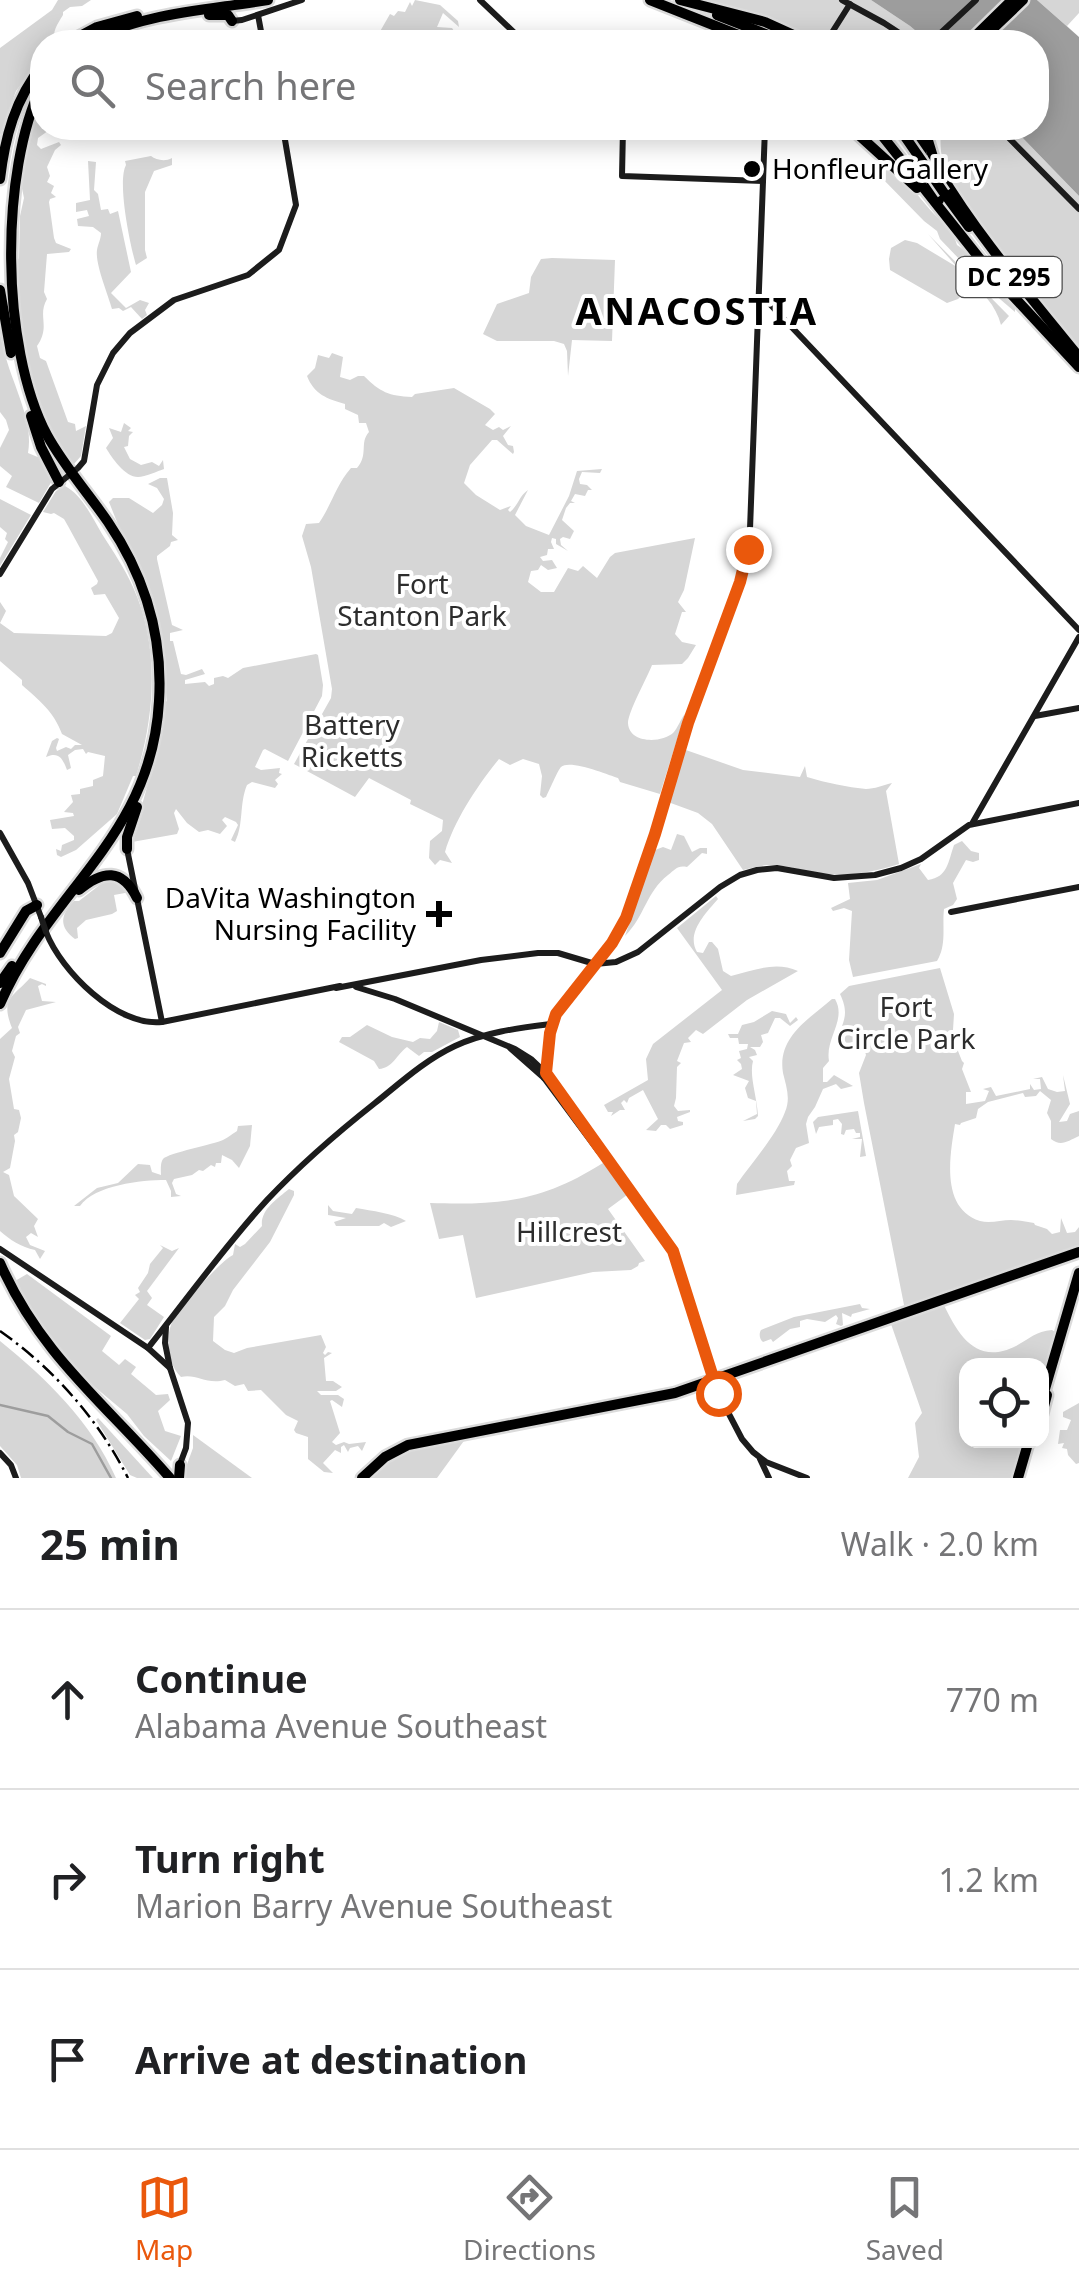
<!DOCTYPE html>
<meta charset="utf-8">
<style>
body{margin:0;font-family:"Noto Sans",sans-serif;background:#f6f6f6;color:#202124}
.controls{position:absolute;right:30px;bottom:30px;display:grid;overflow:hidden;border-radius:20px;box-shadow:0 5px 25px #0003}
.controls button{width:90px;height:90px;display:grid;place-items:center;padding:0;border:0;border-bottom:2px solid #e0e0e0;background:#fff;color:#202124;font:50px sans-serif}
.stop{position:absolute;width:30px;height:30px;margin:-22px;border:8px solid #ea580c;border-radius:50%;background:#fff}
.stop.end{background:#ea580c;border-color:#fff;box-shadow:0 2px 10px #0008}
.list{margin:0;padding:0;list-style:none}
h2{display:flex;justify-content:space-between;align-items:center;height:130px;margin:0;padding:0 40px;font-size:42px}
h2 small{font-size:32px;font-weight:400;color:#757577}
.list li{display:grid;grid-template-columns:65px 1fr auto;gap:30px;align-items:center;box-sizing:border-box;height:180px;padding:0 40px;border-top:2px solid #e0e0e0}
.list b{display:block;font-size:38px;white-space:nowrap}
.list p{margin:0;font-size:32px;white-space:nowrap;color:#757577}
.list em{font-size:32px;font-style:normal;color:#757577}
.icon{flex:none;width:55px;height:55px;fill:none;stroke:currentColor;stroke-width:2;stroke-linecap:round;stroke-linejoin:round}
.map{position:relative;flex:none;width:1079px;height:1478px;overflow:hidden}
.search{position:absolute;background:#fff;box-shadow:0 5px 25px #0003;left:30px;right:30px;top:30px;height:110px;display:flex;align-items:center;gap:25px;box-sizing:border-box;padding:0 35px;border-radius:40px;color:#757577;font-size:38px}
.sheet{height:670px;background:#fff}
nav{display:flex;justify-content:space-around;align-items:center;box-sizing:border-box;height:140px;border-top:2px solid #e0e0e0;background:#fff;font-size:28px;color:#757577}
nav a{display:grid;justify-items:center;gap:5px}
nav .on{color:#ea580c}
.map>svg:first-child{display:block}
.green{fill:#d6d6d6}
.water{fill:#9d9d9d}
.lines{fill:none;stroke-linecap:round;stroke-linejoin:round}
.stream{stroke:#9d9d9d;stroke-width:2.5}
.highway-casing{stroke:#dbdbdb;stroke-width:15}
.secondary{stroke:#1c1c1c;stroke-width:6}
.highway{stroke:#000;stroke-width:10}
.rail{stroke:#000;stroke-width:2.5;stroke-dasharray:15 5 2.5 5;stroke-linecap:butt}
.highway-bridge-casing{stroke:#dbdbdb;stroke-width:15;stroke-linecap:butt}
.secondary-bridge{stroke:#1c1c1c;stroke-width:6}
.highway-bridge{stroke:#000;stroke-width:10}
.route{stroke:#ea580c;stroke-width:12}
.poi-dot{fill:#000;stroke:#fff;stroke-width:4}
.labels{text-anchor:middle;stroke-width:8;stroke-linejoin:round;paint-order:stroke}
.shield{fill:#fff;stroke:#4c4c4c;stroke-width:2.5}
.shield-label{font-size:25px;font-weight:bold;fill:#000}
.poi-label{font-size:28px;fill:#000;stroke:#fff;text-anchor:start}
.park-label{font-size:28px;fill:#2d2d2d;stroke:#fff}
.district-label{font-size:38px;font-weight:bold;letter-spacing:2.5px;fill:#000;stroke:#fff}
</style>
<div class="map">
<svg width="1079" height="1478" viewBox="0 0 1079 1478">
<rect width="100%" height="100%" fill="#fff"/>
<!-- green -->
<g class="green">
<path d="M58,0H91L82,6L70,7L63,12V15C57,25 52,31 55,42H42V57L16,91L0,136V48L52,10Z"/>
<path d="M415,0L440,5L458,21L459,27L443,13L437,27L452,28L456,34L440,35L448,42H394L388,40L374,42L390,14L394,16L398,11L405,12L410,2L412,6Z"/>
<path d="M691,0H871L910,26L929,42H814Z"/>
<path d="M1037,0H1079V13L1067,26L1079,37Z"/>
<path d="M42,103V128H52L38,138L37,145L41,149L59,142L61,145L55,150L47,167L50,176L47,182L54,186L51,193L56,197L50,199L49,202L54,238L56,243L71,249L69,252L47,254L44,292L47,299C37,316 51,326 37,346L40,358L46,361L68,422L75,424L76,431L86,426L81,456L74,464C27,421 21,329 13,269L19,258L20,216L24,198L17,164L39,106Z"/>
<path d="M943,128H1013L1079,196V346L1034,296L1035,294C1006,256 966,211 946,169C940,156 940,143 941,130Z"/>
<path d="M151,156C156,160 165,162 172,158V165L154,171L145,192V250L147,258L136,265C130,245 117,182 126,165L125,161Z"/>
<path d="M88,161L96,162L94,190L98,194L101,210L108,209L110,214L118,211L131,272L111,293L126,308L140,300L149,303L145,310L147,315L142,319L131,307L123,311L119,308L112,309C108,294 95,264 97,250C98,244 101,239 101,233L93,227L78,226L77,219L89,216L87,210L76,212V203L90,200Z"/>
<path d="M876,166L884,169H889C904,180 915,191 926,205C937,219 953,228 957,245C969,252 975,266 985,276C995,287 1005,297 1015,307V312L986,287L940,239L937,231L924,221L878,174L873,168Z"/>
<path d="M928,234L1009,316L1001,325C996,305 982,292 965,275V292L958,299L947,303L890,270L889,259L891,248L905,240L917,243L957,267Z"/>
<path d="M552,258L615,260L612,341L572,340L568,376L567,351L564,344L554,341H497L483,334L497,304L529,293L531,277L541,259Z"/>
<path d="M0,333C2,341 3,350 6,358C14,387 34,423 28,453L40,458L53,479L39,503L6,487L12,476L0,466V448L9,430L6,420L0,412Z"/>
<path d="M332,353L343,357L340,377L350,380L358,376H364C380,392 389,396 412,397L415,394L454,388L490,409L495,414L485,425L493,430L499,427L503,430L511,426L503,436L508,445L513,446L514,452L513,454L497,440H492L470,465L464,483L476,495L500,510L511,506L508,510L510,512C518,506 519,496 528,490L515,515L526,526L549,535L569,496L577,471L602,469L600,473L582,472L579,479L580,484L587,485L592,490H588L585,496L575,494L571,501L575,503H570L566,508L562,520L574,531L570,539L563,537L560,539L561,545L568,551L556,544V539L552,538L551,542L554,549H548L547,555L540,557L543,561L552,560L557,568L548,570L541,565L538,570L531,571L528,582L541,592H554L568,568L578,571L583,566L597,578L610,557L615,553L695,538L684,590L678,602L686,612H682L675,634L682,642L696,645L688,658L682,664L652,665C647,678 628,712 628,723C629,744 662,743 673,733C678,728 681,718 685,714L660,794L620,782L618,778C608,775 570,759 561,767C558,770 549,791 546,797L543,798L540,795L542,776L539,764L523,759L510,765L499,759C477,786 454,821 445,852L452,863L440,860L435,865L429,858L430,841L442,831L443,820L410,804L411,800L369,778L355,797L294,764L331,698L332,689L311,567L302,536L306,524L319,523C332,504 336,485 351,468H357C369,454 359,443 369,432L366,423H359L358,415L345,409V404C327,399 314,394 307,376L315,368L318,355L329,358Z"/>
<path d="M124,423L131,428L128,431L133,432L129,436L128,446L124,447L130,459L141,465L152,462L159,466L163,460L164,469C158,471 145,477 138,477C125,477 112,458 106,448L113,438L109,428L121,432Z"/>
<path d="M160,478H167L173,513L172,535L178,540L171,542L170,546L157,556V559L172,625L183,630L170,633V641H173L181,674L186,675L202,669L205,674L185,680V684L205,682L209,686L214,684V678L223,676L228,678L243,668L316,654L318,655L323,685L322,696L288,761L265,749L263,750L255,767L261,770L280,768L279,773L282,774L275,780L278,784L275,788L252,782L247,785C239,804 244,824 235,842L231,840L238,825L236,822L225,817L222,820L227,826L220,834L208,830L199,832L187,823L176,809L174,813L179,829L177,834L132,842L156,754L164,703L167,701L156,610L133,551L121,532L109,502L113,498H129L153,513L162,505L164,499L157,488L148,484Z"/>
<path d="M65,486C81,494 93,518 102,534C113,551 125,569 133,587C160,646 155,716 136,776H133L117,814L76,850L61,857L57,855L56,849L61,851L62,845L74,840V836L65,828L52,829L50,820L74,816L73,813L64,812L73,802L71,795L80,794V789L93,786V780L103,776L105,756L88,752L86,754L83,749L75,750L68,755L71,768L67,770C63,759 59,751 46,757L52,741L57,738L59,739L56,748L57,751L66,747L71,749L75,745H82L62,734C54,712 40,701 22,685V680L0,661V602L6,611L0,623L14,633L106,636L112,633L119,618L105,594L94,595L91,588L97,584L98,581L68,526L64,519L54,513L51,514L43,512L56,491Z"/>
<path d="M0,499L31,515L0,566V558L8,542L5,539L7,533L0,527Z"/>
<path d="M683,749L743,770L800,777L805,766L807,777C827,783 847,787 866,789C874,789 884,785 892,783L886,791L899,864C876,871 854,876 829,874C808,873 788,864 767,865C759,866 751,868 743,870L712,824L698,813L668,802Z"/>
<path d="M677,834L684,836L692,852L700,848H707V854L702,853L687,867C677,865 675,870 668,875C646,892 645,916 625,936L655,850L663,847L671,850Z"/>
<path d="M962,841L971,851L979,853V860L973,862L966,860L953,883L957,899L953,905L944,909C942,926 947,945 937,961L853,977L849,960L852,911L844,908L833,911L831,908L850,899L848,883L877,880L921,864L919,868L928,880C948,877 948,862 954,845Z"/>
<path d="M106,880L115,882L126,890L125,893L114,895L117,911L112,914L86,920L77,928L78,938L75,939C59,927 60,915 74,901H79Z"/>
<path d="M716,896L718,899C705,914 686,933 697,952L703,953L709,942H712L718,949L723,971L731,976C754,970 776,961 798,971L747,1000L703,1034L696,1030L688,1038L691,1042L684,1043L677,1061L681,1063L677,1067L676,1098L674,1106L678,1111L690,1110V1112L677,1117L678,1121L683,1122V1125L670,1129L666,1125H661L656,1131L646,1130L658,1119L643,1090L629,1098L627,1103L624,1100L621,1103L625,1110H620L611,1116L613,1112H608L604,1105L648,1080L646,1059L653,1044L722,990L677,928Z"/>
<path d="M940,968L954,1014L952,1046L958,1051L962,1061L964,1063L962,1069L971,1092H966V1104L985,1101L989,1091L983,1089L991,1087L996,1096L1030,1089V1084L1034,1090L1041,1089L1040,1079H1033L1042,1077L1048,1089L1057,1092L1065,1091L1063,1075L1070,1104L1059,1122L1067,1121L1070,1114L1079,1111V1136C1068,1141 1061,1147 1051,1139V1121L1047,1113L1051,1100L1040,1091L1036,1096L1025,1097L1023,1093L988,1102L978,1109L976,1118L961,1123L960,1125L955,1124C950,1155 940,1208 980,1221C990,1224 1001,1220 1011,1220C1018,1220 1027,1222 1034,1223L1035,1225L1047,1229L1052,1234L1060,1232L1061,1218L1067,1233L1075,1232L1079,1227V1245L1075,1248L905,1310L864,1103L859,1073L866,1055L864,1048L852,1044L847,1048L841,1041L839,1045L837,1044C841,1022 851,1017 840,994L849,986Z"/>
<path d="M30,978L46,984V986L42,984L38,986L42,1001L56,1002L26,1010L18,1027L20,1033L16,1036L12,1051L15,1057L9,1079L14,1109L19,1110L21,1118L18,1132L14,1135L15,1141L10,1168L3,1172L9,1175L14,1196L38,1219L34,1226L38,1237L31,1233L26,1237L30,1245L45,1251L40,1259L35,1250C21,1247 10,1240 0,1231V1039L12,1028C0,998 13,997 30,978Z"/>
<path d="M832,999H835C847,1020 825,1038 829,1061L823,1068V1082H827L834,1075L853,1086L841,1089L836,1084L823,1089L815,1107L808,1117L806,1124L809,1143L796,1148L790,1160L792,1166L787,1171L789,1181H795L794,1185L736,1195L737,1184C752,1162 776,1136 785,1112C791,1098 786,1086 783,1073C777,1037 809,1019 832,999Z"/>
<path d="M772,1011L786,1014L790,1023L796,1017L798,1020L790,1026L780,1018H775L768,1033L761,1035L763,1042L760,1047H750L755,1050L757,1055L749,1057L753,1061C749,1076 757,1096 758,1116L755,1119L743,1121L757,1114L756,1101L748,1098L745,1088L749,1081L733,1075L742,1069L741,1064L737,1060L741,1058L739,1051L747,1049L748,1044H739L738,1038H730L728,1034H738L742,1025L754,1022Z"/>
<path d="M439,1022L458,1030L460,1037L432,1052H424L419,1056L407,1047C396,1055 393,1068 379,1069L374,1061L339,1042L342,1037H350L367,1025L392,1037L413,1042L420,1038L430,1039L437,1031Z"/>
<path d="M858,1111L866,1156L860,1157L862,1139H852L860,1137V1133H856L854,1129L846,1130L844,1135L841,1134L842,1124L838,1119L833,1120V1125L819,1127L816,1134L813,1122L818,1117Z"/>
<path d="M252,1125L250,1146L239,1168L232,1160L222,1155L221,1163H216L215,1167L211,1165L203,1171L199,1170L192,1175L174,1179L172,1183L176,1194L181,1196L171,1197V1191L166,1180C141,1180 95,1185 80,1206H74L97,1188L118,1183L138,1164L150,1165L152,1172L161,1175C161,1171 160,1163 163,1159C168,1153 215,1144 223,1140C226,1139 235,1132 237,1131L238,1126Z"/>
<path d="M603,1163L627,1195L608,1209L645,1261L639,1263L638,1266L631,1270L593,1272L476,1298L463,1235L439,1239L430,1203C501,1205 541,1202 603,1163Z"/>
<path d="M289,1189L294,1191V1195L270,1242L233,1290L225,1306L214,1317L213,1341L225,1350L234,1353L247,1348L321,1335L326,1347L323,1353L325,1355L328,1352L332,1353L324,1358L326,1381H333L342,1387L336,1391H317L321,1395H338L344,1399L342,1407L332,1400L330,1401L340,1433L332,1442L336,1445L344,1442L349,1444L366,1442L362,1451L358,1446L350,1448L348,1452L344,1445L341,1447V1453L335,1450L323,1463L333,1473L324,1472L308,1459V1437L296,1433L294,1430L298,1421L286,1415L261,1390L248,1391L244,1384L235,1386L225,1380C206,1385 196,1373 181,1377C169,1366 165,1341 171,1325C176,1311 220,1261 233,1255L235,1244L240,1247L245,1244L262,1226C260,1210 277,1199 289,1189Z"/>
<path d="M328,1205L333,1211L352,1214L356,1208C372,1211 393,1213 406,1221L391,1227L384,1223L379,1226H336L334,1222L346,1218L328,1215Z"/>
<path d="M160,1245L172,1251L179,1248L147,1291L152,1298L147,1305L164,1317L150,1339L145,1340L120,1323L139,1299L135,1295L140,1292L138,1288L148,1273L150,1264L163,1248Z"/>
<path d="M27,1274L111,1336L102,1351L119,1365L125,1359L136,1367L131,1374L156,1395L168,1394L170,1400L158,1411L165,1431L181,1436L171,1461L144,1436L127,1414L71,1367L26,1304L15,1281Z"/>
<path d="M860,1304L862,1308L870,1309L852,1314L851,1317L842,1313L843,1325L841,1326L836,1324L838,1318L836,1315L825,1322L807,1319L800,1321V1327L790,1329L773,1342L771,1339L763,1342C759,1339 759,1333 761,1330L794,1317Z"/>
<path d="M944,1305C958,1335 977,1366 1016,1346C1029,1339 1036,1331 1052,1330L1058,1334L1042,1386V1366H966V1440L1026,1441L1015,1478H908L919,1457L915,1423L922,1413L891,1324Z"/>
<path d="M0,1341C47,1379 91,1422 116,1478H21L17,1465L0,1446Z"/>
<path d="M1079,1403V1463L1076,1464L1068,1455L1067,1449L1062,1448L1064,1443L1058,1444L1060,1430H1067L1071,1420L1063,1417V1412Z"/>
<path d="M98,1418L99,1419L153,1478H137L130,1475L96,1420Z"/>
<path d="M193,1435L252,1478H182L193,1448Z"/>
<path d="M466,1438L437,1478H368C402,1446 422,1447 466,1438Z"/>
</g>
<!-- water -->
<path class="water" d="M871,0H1037L1079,37V196L1013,128H1036V42H929L910,26Z"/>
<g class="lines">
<!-- stream -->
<path class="stream" d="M0,1405L48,1416L68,1432L92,1444L111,1478"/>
<defs>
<g id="highway">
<path d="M650,0L756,42"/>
<path d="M680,0L765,22L809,42"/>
<path d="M209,15H228L232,21"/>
<path d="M717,15L786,42"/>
<path d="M750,35L768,42"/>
<path d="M69,42L97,27L137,16"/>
<path d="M88,42C139,13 210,10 268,0"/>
<path d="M969,42L1012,0"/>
<path d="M979,42L1023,0"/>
<path d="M851,128L917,188"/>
<path d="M876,128L988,269L1079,367"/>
<path d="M918,128L923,163L939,200"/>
<path d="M923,128C930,141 931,157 939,171C978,237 1031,297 1079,357"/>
<path d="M0,179C5,137 15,99 42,66"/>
<path d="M944,193L969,227"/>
<path d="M0,290L11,353"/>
<path d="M31,416L41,447L59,482"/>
<path d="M127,849V837L137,807"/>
<path d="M79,890C103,870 122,868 137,898"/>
<path d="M0,953L26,911L37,905"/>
<path d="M0,983L12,966"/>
<path d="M0,1004C49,890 152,837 159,701C163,636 144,575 108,522C88,493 64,466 47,435C0,346 0,171 42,85"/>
<path d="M0,1263C41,1356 106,1404 170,1478"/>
<path d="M1042,1399L1079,1273"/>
<path d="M1042,1414L1047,1395"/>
<path d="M179,1478L180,1465"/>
<path d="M362,1478L385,1457L408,1445L675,1393L1079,1252"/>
<path d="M1018,1478L1029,1440"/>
</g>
</defs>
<!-- highway casing -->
<use href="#highway" class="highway-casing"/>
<!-- secondary -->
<g class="secondary">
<path d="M480,0L524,42"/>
<path d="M842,0L884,23L913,42"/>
<path d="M258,15L263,42"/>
<path d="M232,21L242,20L302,0"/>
<path d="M826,42L850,4"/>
<path d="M931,42L976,0"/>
<path d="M623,128L622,176L763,181"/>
<path d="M999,128L1079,209"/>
<path d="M759,296L765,299L1079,630"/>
<path d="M0,574L52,489L78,468L84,461L97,385L113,353L130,333L174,300L248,275L279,250L296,205L283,128"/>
<path d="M1035,716L1079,708"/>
<path d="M973,822L1079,637"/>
<path d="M0,833L28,883L41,917"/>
<path d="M127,849L162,1022"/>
<path d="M951,912L1079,887"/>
<path d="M46,932C61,971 117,1027 162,1022L340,986"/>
<path d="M356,987L395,999L515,1049L531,1059L550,1077L673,1251L718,1393L742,1439L753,1452L766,1462L807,1478"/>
<path d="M336,988L481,960L538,953H558L595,964L616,962L638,952L720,887L740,875L757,870L777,868L834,878L875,875L901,868L921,859L969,825L1079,803"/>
<path d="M510,1048L544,1078L599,1152"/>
<path d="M544,1078L550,1028L556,1014L615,939L626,918L655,834L688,723L742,577L750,529L765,128"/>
<path d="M0,1249L148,1348L170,1368"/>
<path d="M166,1327L165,1343L170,1368L188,1423L186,1448L180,1464"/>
<path d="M148,1348C187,1299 224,1247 267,1200C300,1165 337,1133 375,1103C400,1083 425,1060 455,1046C485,1032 519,1028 551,1024"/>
<path d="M0,1453L11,1465L16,1478"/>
<path d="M760,1459L769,1478"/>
</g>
<!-- highway -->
<use href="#highway" class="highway"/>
<!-- rail -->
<path class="rail" d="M0,1331C54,1369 98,1419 128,1478"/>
<defs>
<path id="highway-bridge" d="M899,128L944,193"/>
</defs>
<!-- highway-bridge casing -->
<use href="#highway-bridge" class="highway-bridge-casing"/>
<!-- secondary-bridge -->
<path class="secondary-bridge" d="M41,917L46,932"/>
<!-- highway-bridge -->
<use href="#highway-bridge" class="highway-bridge"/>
</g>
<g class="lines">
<!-- route -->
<path class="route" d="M718,1393L673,1251L546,1073L550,1033L556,1014L612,943L626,918L655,834L688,723L740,582L748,549"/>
</g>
<!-- markers -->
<g class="poi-dot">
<circle cx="752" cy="169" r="10"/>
<path d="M434 899h10v10h10v10h-10v10h-10v-10h-10v-10h10z"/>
</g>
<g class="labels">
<!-- shield labels -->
<rect class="shield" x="956.5" y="257" width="105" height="40" rx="8"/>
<g class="shield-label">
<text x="1009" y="286">DC 295</text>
</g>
<!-- poi labels -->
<g class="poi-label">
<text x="772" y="179">Honfleur Gallery</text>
<text x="416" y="908" text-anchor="end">DaVita Washington<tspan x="416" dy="32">Nursing Facility</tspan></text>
</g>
<!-- park labels -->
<g class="park-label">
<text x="422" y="594">Fort<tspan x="422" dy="32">Stanton Park</tspan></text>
<text x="352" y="735">Battery<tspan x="352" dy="32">Ricketts</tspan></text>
<text x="906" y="1017">Fort<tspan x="906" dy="32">Circle Park</tspan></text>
<text x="569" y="1242">Hillcrest</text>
</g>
<!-- district labels -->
<g class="district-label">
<text x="697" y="325">ANACOSTIA</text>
</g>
</g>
</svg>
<div class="controls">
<button><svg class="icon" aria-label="locate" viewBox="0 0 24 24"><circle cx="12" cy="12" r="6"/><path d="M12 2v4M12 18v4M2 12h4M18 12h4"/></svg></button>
</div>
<div class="stop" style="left:718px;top:1393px"></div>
<div class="stop end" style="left:748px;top:549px"></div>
<div class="search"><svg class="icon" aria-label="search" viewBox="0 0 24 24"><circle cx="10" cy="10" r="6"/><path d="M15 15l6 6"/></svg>Search here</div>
</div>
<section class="sheet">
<h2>25 min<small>Walk · 2.0 km</small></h2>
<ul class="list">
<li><svg class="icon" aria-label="ahead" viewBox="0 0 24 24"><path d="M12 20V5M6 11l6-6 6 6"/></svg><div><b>Continue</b><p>Alabama Avenue Southeast</p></div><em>770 m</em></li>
<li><svg class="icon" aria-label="right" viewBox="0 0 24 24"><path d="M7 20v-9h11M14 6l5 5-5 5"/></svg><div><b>Turn right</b><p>Marion Barry Avenue Southeast</p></div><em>1.2 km</em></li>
<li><svg class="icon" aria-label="arrive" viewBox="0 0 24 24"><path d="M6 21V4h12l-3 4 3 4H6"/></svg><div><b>Arrive at destination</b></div></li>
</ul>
</section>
<nav>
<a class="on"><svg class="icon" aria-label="map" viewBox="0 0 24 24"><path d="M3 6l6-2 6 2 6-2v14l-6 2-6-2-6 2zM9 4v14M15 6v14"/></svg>Map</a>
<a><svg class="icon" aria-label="directions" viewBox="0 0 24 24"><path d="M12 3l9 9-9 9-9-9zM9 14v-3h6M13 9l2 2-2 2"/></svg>Directions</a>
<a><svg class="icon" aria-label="saved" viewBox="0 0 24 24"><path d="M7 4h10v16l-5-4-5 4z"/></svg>Saved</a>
</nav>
